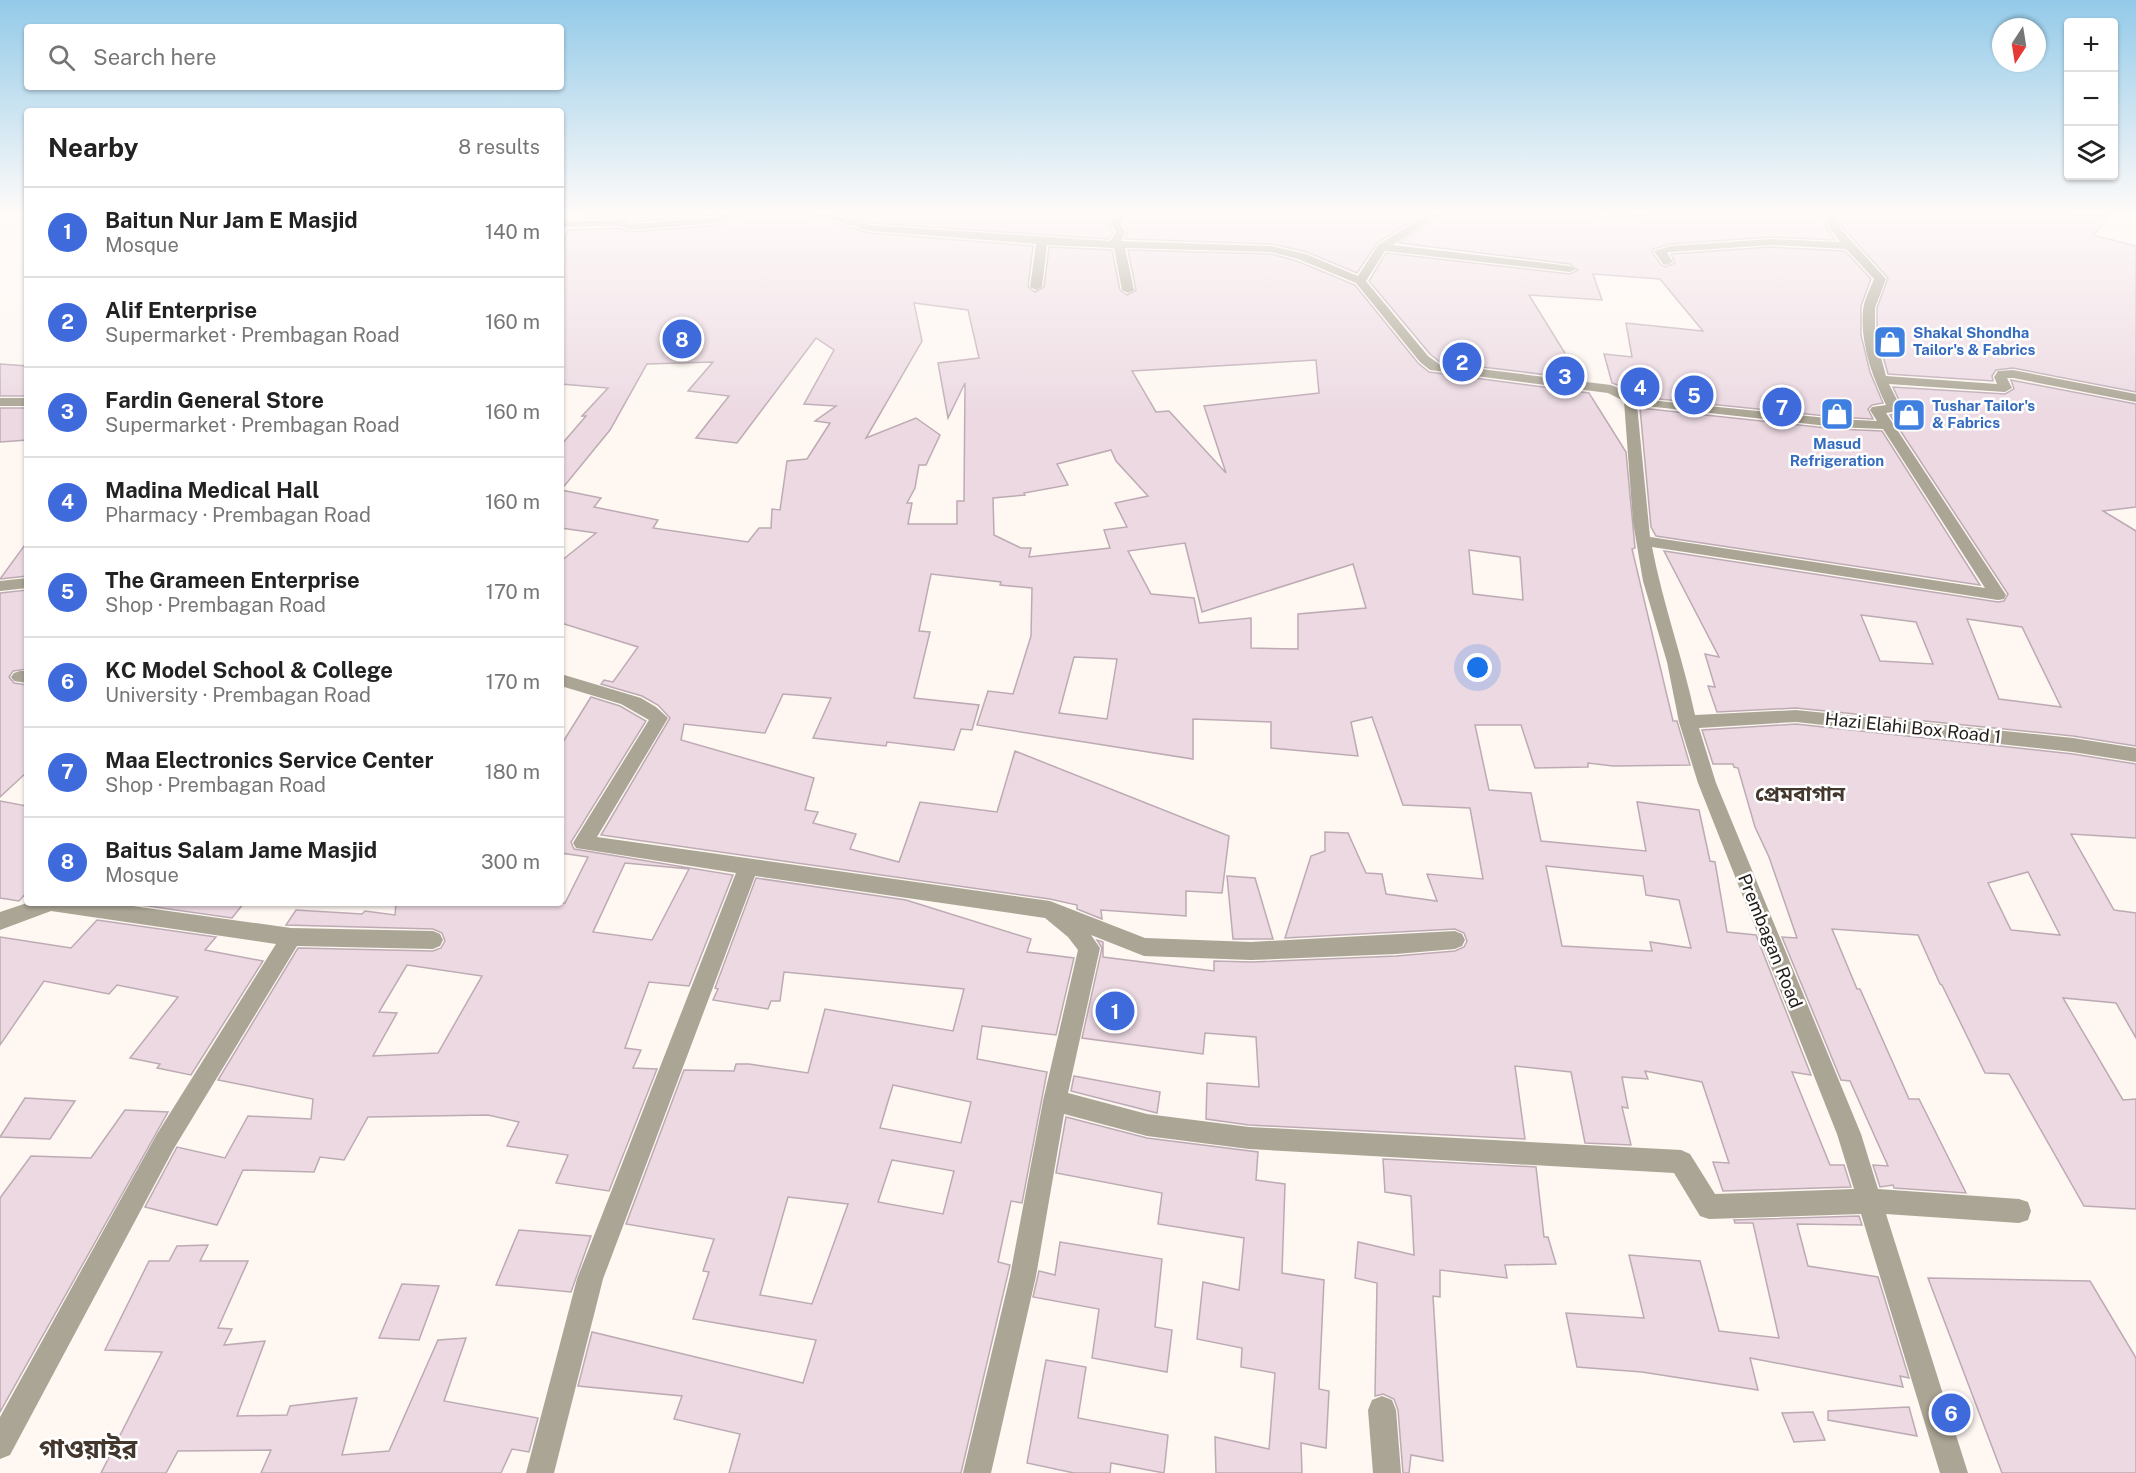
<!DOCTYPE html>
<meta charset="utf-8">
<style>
body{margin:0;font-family:"Public Sans","Noto Sans Bengali",sans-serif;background:#f2f2f2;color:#222}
.controls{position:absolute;right:18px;top:18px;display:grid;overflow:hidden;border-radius:6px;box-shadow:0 2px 4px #0004}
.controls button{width:54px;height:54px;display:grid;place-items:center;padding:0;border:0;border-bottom:2px solid #e0e0e0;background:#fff;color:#222;font:30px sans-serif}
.compass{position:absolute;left:1992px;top:18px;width:54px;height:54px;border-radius:50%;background:#fff;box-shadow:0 2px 4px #0004;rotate:192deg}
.you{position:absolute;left:1478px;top:668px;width:21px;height:21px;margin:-15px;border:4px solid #fff;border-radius:50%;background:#1a73e8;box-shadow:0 0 0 9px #1a73e833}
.badge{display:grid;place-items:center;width:39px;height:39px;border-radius:50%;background:#3e6adc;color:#fff;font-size:20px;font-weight:700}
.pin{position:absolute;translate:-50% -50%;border:3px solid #fff;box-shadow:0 2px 6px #0006}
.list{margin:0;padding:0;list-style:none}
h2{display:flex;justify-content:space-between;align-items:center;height:78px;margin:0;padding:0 24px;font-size:26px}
h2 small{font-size:20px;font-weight:400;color:#767676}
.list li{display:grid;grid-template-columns:39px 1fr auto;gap:18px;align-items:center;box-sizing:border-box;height:90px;padding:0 24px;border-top:2px solid #e0e0e0}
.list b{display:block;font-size:22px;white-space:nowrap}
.list p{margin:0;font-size:20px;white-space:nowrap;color:#767676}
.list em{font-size:20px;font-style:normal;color:#767676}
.icon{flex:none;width:33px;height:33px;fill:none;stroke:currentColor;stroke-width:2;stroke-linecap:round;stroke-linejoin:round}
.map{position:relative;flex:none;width:2136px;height:1473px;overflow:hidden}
.search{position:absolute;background:#fff;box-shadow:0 2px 4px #0004;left:24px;top:24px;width:540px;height:66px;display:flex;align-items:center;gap:15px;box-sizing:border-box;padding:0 21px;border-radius:6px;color:#767676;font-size:22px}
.panel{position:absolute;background:#fff;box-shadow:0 2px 4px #0004;left:24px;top:108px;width:540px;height:798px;border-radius:6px}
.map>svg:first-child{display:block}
.building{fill:#ecd9e2;stroke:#bdabb4;stroke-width:1.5;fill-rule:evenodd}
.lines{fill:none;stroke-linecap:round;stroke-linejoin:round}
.street{fill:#aaa594;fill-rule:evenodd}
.labels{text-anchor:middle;stroke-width:5;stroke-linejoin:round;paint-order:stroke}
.far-shop-label{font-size:15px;font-weight:bold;fill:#366cbe;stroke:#fff;text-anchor:start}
.street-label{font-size:18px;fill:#231d19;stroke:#fff}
.quarter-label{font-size:21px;font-weight:bold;fill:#44372d;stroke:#fff}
.near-quarter-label{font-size:26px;font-weight:bold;fill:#44372d;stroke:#fff}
</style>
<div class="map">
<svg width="2136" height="1473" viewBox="0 0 2136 1473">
<rect width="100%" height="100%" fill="#fef7f2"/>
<!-- building -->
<g class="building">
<path d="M590,211H725L716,215L631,222L623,218H583Z"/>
<path d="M745,211H799L800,213L870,233L1033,246L1028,287L1035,292L1044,287L1049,247L1112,250L1120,290L1127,295L1136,290L1128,250L1271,254L1297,261L1355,285L1418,363L1429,372L1589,393L1626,452L1635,548L1632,549L1673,721H1677L1690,765L1613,766L1588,763V767L1535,768L1521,725H1475L1489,790L1531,793L1541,841L1646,851L1637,802L1699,810L1710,861L1715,862L1727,932L1756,935L1811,1075L1792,1072L1830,1165H1844L1851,1187L1723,1191L1713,1162L1729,1163L1702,1082L1645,1071L1648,1079L1622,1077L1628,1108L1622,1107L1631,1145L1585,1143L1571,1072L1515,1066L1525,1139L1249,1125L1206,1119L1207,1083L1259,1087L1256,1037L1205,1033L1203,1054L1082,1038L1102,948L1097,940L1103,942V957L1214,971V961L1251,962L1396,956L1455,951L1464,947L1467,941L1464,933L1455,929L1285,938L1311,856L1325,851V832L1348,833L1366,873L1382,874L1386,894L1437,901L1427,874L1483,879L1470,808L1403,805L1372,717L1351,722L1358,756L1271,748V722L1193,719V759L977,725L988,691L1013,694L1031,636L1032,588L1000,585L1001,582L931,574L919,631L930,632L914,698L979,705L972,730L961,729L954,750L887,742L886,746L813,738L831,698L783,694L765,733L684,724L681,740L814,778L805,810L818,812L813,823L856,834L850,849L899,862L920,802L997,812L1015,751L1229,836L1222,893L1186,891V916L1101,910L1102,919L1077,909V905L1050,899L601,835L670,718L658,705L642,696L601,684L604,680L613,682L638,647L561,623V561L596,533L561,528V490L601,498L594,507L658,520L653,528L748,542L759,528H771L772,509L780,510L787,461L807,459L830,423L815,421L836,406L804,404L834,350L816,338L737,443L696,438L729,396L688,391L713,362L647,364L610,430L561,490V445L586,416H582L608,388L561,384V247L568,230L620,228L629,232L719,225ZM914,303L968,310L979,358L938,363L948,418L965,383L964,501H957V524H908L912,503H907L915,488L919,465H926L940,435L916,418L866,438L922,341ZM1316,360L1319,393L1204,406L1226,473L1169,411L1156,412L1132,371ZM1111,450L1116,461L1148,496L1115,503L1127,527L1104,530L1110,548L1029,557L1031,548H1021L994,535L993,498L1025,495L1024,493L1068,485L1057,464ZM1185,543L1202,612L1353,564L1366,608L1298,614V649L1251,648V618L1199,623L1194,598L1151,594L1128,551ZM1469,550L1520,557L1523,600L1473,594ZM1074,657L1117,659L1107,719L1059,713ZM1546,866L1643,876L1646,895L1679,900L1691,948L1650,942L1652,951L1562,946Z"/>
<path d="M824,211H1115L1109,223L1113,232L1109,239L870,223Z"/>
<path d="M1129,211H1428L1377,243L1357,273L1307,252L1272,244L1125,239L1128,231L1124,224Z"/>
<path d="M1446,211H1594L1595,217L1646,215L1645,211L1823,212L1828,230L1835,240L1771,237L1670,244L1653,249L1652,252L1661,265L1666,267L1675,263L1671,254L1771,247L1845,251L1871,279L1861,306V335L1870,372L1883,403L1872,405L1868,409L1873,419L1836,417L1650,398L1612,383L1604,354L1632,357L1626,323L1703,331L1660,279L1593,274L1602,300L1529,295L1581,379L1440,362L1430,354L1369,281L1386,253L1570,274L1578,270L1570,264L1399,243Z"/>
<path d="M1855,211H2021L2022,213L2111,216L2093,235L2136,246V392L2013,368L1996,370L1992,376L1993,381L1888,374L1877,335V308L1888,278L1842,227L1838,213L1857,214Z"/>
<path d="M0,364L27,366V396H0Z"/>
<path d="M2011,380L2136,404V507L2103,511L2136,531V746L2073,736L1796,708L1717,712L1708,686L1715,687L1705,654L1719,657L1664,551L1998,602L2004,601L2008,594L1890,415L1899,413L1903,409L1893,387L2005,394L2014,389ZM1861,615L1916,622L1933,664L1880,661ZM1967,619L2022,627L2061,707L1999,699Z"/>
<path d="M0,408H27V440L0,442Z"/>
<path d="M1640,408L1836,429L1882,431L1980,585L1656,536L1651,527Z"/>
<path d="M27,542V576L0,579Z"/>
<path d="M27,590V669L13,671L9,677L14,683L27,685V772L0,797V593Z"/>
<path d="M591,697L620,706L646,721L571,842L574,849L733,875L689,986L649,982L625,1048L641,1050L633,1068L657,1069L609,1191L556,1183L568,1155L507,1146L519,1122L488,1115L368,1117L344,1160L320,1157L314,1172L243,1170L217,1225L145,1207L177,1147L225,1158L248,1116L311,1119L313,1099L218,1080L298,948L433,951L441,948L445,941L442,933L433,929L286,925L296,910L362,914L365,911L395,915L396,903H565L588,857L561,853V745ZM625,863L689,869L652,940L593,932ZM407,965L482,976L438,1053L373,1056L397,1013L379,1012Z"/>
<path d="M1796,724L2073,754L2136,764V838L2071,834L2114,910L2136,913V1038L2116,1003L2063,998L2123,1100L2136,1099V1209L2084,1206L2009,1074L1985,1073L1942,985L1940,984L1918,935L1832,929L1857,989H1860L1909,1099H1919L1966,1193L1894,1188L1893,1185L1880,1187L1873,1165L1888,1166L1850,1081L1841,1080L1782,937L1797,938L1769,857L1755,827L1738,768L1734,767L1733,764H1713L1702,730ZM2028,872L2060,935L2011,930L1988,883Z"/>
<path d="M0,801L27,806V892L19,901L0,898Z"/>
<path d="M1227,876L1255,878L1273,939H1233Z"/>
<path d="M756,878L906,900L1031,939L1027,952L1074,958L1056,1035L982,1026L977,1059L1047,1072L1022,1203L1011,1201L998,1262L1010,1265L961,1473H729L740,1434L674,1419L682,1396L578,1386L592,1332L803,1383L816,1340L693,1319L709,1272L703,1271L714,1239L626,1224L684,1070L734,1071L736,1064H749L808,1073L825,1009L953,1031L964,989L784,972L780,1001H771L768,1009L713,1000L718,989L715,988ZM893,1085L971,1102L961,1143L880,1128ZM892,1160L954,1171L943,1214L878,1202ZM788,1197L848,1204L812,1304L760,1295Z"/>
<path d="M127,903H244L232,918Z"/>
<path d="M97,920L216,937L205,950L263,961L191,1075L157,1068L160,1064L130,1058L178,997L117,985L109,994L44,981L0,1045V937L71,948Z"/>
<path d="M1074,1076L1160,1092L1157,1113L1071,1091Z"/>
<path d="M25,1098L75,1101L50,1139L0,1137Z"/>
<path d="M125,1110L168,1112L0,1412V1198L31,1156L91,1158Z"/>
<path d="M1066,1117L1147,1138L1258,1152L1256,1180L1285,1184L1282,1273L1324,1280L1319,1389L1329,1391L1326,1448L1301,1443L1302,1473H1216L1215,1437L1269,1449L1275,1373L1241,1367L1242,1348L1197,1339L1203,1282L1239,1290L1244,1238L1158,1224L1162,1193L1056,1173Z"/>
<path d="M1383,1159L1536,1167L1544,1237H1548L1556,1264L1505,1265L1507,1278L1440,1270V1297L1433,1296L1443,1461L1411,1455L1409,1473H1403L1398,1410L1394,1399L1383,1394L1375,1396L1377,1283L1355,1278L1358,1242L1414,1255L1411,1196L1385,1192Z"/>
<path d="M1859,1216L1862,1225L1797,1224L1808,1266L1878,1277L1909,1378L1900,1376L1903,1387L1750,1358L1758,1390L1642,1372L1577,1367L1566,1313L1644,1318L1629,1255L1700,1261L1719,1331L1779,1338L1753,1223H1735L1734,1220Z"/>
<path d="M519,1230L591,1236L571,1292L496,1285Z"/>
<path d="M1060,1242L1162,1259L1155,1327L1172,1330L1167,1372L1092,1358L1099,1309L1033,1297L1039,1271L1055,1275Z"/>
<path d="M208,1245L200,1261H248L218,1328L232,1329L224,1345L265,1341L237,1416L287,1415L290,1406L357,1398L342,1455L389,1451L438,1340L466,1338L444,1401L538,1418L529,1452L512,1449L501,1473H261L271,1450L178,1451L166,1473H101L162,1352L105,1350L149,1261H169L177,1246Z"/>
<path d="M1928,1278L2090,1281L2136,1358V1473H2002Z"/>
<path d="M402,1284L439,1286L419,1340L379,1338Z"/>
<path d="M1046,1360L1086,1367L1078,1418L1168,1435L1164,1473L1111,1463L1110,1473H1074L1027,1463Z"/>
<path d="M1909,1407L1917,1436L1828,1420V1411Z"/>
<path d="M1813,1412L1825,1440L1794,1442L1782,1413Z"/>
</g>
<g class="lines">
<!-- street -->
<g class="street">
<path d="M730,211H743L719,223L629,230L621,226L561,227V221L623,220L631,224L717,217Z"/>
<path d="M801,211H817L870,225L1110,241L1116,232L1111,224L1117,211H1127L1121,224L1126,232L1121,241L1271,246L1306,254L1358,276L1378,245L1432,211H1444L1393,245L1570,266L1576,269L1570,272L1385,251L1366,281L1428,356L1439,364L1611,385L1649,400L1836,419L1877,421L1870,410L1872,407L1886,405C1872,376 1860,343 1863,310C1864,300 1870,289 1874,279L1846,249L1771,245L1670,252L1667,253L1673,262L1667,265L1663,264L1654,251L1670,246L1771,239L1840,242L1830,229L1825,211H1835L1840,228L1886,279L1875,308V335L1886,376L1997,384L1994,377L1998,371L2013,370L2136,394V402L2013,378H2007L2012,388L2005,392L1889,384L1901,408L1899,411L1886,413L2006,595L2004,599L1998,600L1652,547C1663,604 1683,659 1695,715L1796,710L2073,738L2136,748V762L2073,752L1796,722L1699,728L1716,783L1861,1134L1878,1189L2019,1199L2028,1202L2031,1211L2028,1220L2019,1223L1886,1214L1968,1473H1940L1861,1214L1709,1219L1700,1216L1674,1173L1249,1149L1147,1136L1064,1114L1036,1276L991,1473H963L1010,1276L1043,1101L1078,950L1068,937L1045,918L755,876L603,1279L554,1473H526L577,1279L736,873L576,848L573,843L576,838L649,720L621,704L561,686V674L641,698L656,707L668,718L597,837L1050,901L1145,938L1251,942L1455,931L1462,934L1465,940L1462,946L1455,949L1396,954L1251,960L1144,956L1091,935L1100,948L1068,1093L1147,1114L1249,1127L1681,1150L1690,1154L1715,1194L1854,1189L1837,1134L1698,783L1679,722L1667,662L1643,581L1633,522L1624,401L1608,393L1430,370L1420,362L1356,283L1298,259L1271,252L1125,248L1134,290L1128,293L1122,290L1114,248L1047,245L1042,287L1036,290L1030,287L1036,244L870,231ZM1637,405L1836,427L1883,429L1985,588L1650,537Z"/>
<rect x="0" y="398" width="27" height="8"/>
<path d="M27,578V588L0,591V581Z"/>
<path d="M20,671H27V683L14,681L11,677L14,673Z"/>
<path d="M27,903H111L291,928L433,931L440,934L443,940L440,946L433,949L297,946L173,1150L10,1455L0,1459V1417L157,1134L276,944L51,911L0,930V912Z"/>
<path d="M1382,1396L1392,1400L1396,1410L1401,1473H1373L1368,1410L1372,1400Z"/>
</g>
</g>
<!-- sky -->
<linearGradient id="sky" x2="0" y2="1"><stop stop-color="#93cae9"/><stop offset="0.51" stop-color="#fffbf9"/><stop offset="1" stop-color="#fffbf9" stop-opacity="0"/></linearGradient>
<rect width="2136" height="417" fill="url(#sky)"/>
<!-- icons -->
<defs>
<symbol id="shop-square" viewBox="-11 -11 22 22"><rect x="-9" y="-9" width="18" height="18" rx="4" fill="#3f7fe0" stroke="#fff"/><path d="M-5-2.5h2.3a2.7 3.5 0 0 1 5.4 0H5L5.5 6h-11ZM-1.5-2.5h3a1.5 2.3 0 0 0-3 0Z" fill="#fff"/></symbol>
</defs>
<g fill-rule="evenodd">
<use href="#shop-square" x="1871" y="323" width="38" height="38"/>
<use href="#shop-square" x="1818" y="395" width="38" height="38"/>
<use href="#shop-square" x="1890" y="396" width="38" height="38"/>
</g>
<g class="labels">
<!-- far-shop labels -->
<g class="far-shop-label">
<text x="1913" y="338">Shakal Shondha<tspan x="1913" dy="17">Tailor's &amp; Fabrics</tspan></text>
<text x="1932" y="411">Tushar Tailor's<tspan x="1932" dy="17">&amp; Fabrics</tspan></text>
<text x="1837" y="449" text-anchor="middle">Masud<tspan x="1837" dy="17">Refrigeration</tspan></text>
</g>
<!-- street labels -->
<g class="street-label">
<text transform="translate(1913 728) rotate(6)" y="6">Hazi Elahi Box Road 1</text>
<text transform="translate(1770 941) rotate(68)" y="6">Prembagan Road</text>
</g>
<!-- quarter labels -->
<g class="quarter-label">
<text x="1800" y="801">প্রেমবাগান</text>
</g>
<!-- near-quarter labels -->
<g class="near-quarter-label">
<text x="88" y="1458">গাওয়াইর</text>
</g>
</g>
</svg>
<div class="controls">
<button>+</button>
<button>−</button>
<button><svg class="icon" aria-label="layers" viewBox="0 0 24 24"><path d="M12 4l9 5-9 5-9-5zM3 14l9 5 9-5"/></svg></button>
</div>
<svg class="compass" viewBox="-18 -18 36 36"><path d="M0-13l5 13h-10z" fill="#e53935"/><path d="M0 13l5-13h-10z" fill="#767676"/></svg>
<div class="you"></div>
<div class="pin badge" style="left:1115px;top:1011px">1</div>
<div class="pin badge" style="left:1462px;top:362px">2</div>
<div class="pin badge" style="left:1565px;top:376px">3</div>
<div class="pin badge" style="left:1640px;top:387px">4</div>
<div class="pin badge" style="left:1694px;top:395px">5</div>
<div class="pin badge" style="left:1951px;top:1413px">6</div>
<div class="pin badge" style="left:1782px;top:407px">7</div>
<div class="pin badge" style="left:682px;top:339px">8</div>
<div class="search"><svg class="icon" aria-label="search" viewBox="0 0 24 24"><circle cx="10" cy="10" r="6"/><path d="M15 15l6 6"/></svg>Search here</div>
<section class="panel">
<h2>Nearby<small>8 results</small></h2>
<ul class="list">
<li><span class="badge">1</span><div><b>Baitun Nur Jam E Masjid</b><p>Mosque</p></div><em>140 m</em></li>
<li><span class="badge">2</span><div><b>Alif Enterprise</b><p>Supermarket · Prembagan Road</p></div><em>160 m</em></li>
<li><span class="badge">3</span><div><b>Fardin General Store</b><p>Supermarket · Prembagan Road</p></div><em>160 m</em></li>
<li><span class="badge">4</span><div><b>Madina Medical Hall</b><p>Pharmacy · Prembagan Road</p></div><em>160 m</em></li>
<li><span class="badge">5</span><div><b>The Grameen Enterprise</b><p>Shop · Prembagan Road</p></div><em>170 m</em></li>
<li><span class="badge">6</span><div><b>KC Model School &amp; College</b><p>University · Prembagan Road</p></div><em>170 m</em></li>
<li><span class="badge">7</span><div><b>Maa Electronics Service Center</b><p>Shop · Prembagan Road</p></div><em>180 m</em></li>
<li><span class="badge">8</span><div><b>Baitus Salam Jame Masjid</b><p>Mosque</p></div><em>300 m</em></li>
</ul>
</section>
</div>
